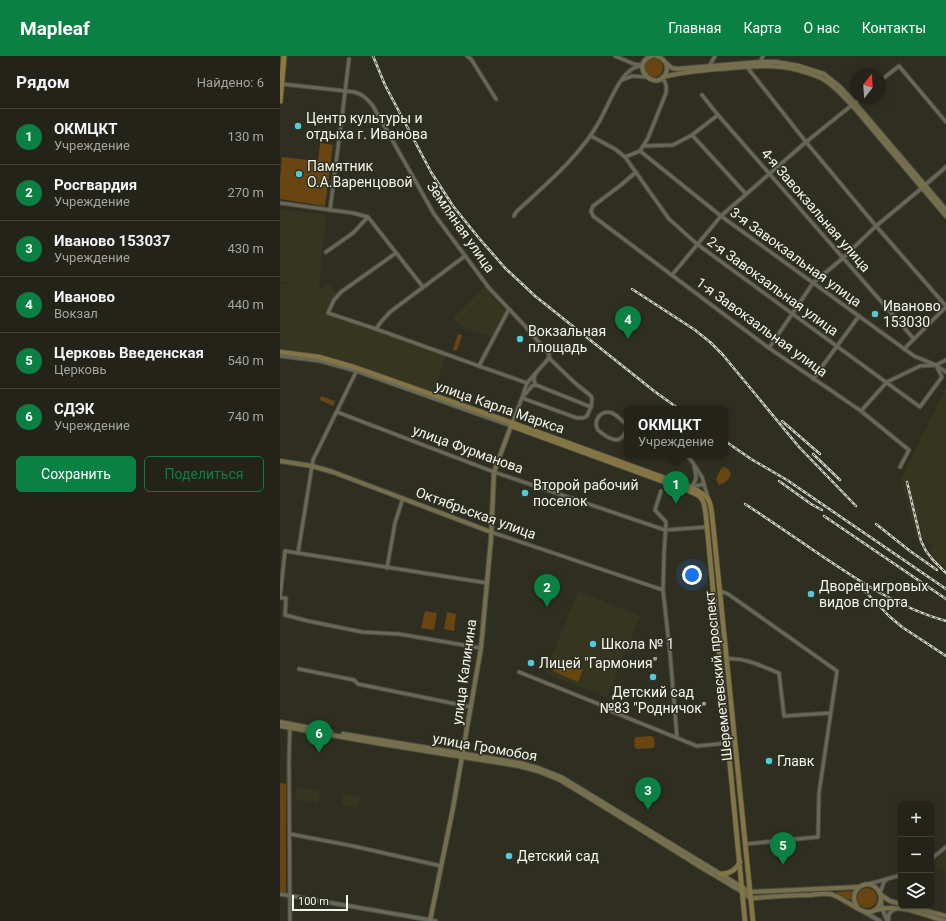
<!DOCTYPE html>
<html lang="ru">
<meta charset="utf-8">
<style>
body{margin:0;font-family:Roboto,sans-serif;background:#2f2f26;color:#f1f3f6}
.controls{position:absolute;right:12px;bottom:12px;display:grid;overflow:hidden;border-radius:6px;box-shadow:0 2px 10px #0003}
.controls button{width:36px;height:36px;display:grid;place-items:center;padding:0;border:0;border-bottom:1px solid #404038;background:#232319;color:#f1f3f6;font:20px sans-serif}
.compass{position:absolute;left:570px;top:12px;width:36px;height:36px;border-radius:50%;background:#232319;box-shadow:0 2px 10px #0003;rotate:17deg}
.scale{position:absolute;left:12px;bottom:10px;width:56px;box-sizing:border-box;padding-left:4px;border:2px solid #f4f5eb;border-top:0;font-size:11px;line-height:14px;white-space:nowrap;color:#f4f5eb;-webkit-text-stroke:3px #2f2f21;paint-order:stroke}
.you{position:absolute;left:412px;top:519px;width:14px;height:14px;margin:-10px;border:3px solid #fff;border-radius:50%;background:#1a73e8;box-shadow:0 0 0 6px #1a73e833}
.badge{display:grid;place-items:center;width:26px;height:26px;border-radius:50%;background:#0b8043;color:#fff;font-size:13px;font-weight:700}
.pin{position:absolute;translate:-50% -33px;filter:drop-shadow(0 1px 2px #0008)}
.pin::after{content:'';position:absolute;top:21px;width:14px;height:12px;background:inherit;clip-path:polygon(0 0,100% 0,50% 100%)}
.popup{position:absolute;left:344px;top:350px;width:104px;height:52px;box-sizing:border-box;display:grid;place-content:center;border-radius:6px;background:#232319;filter:drop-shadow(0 1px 3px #0005);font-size:13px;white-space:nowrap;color:#a3a4a2}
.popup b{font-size:15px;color:#f1f3f6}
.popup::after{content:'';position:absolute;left:50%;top:100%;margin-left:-8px;border:8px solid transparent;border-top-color:#232319}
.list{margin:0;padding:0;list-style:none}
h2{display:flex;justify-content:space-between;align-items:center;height:52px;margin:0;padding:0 16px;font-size:17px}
h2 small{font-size:13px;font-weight:400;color:#a3a4a2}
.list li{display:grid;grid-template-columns:26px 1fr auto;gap:12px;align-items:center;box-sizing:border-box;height:56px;padding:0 16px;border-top:1px solid #404038}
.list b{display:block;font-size:15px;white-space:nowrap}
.list p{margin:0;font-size:13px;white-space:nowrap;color:#a3a4a2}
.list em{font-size:13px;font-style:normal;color:#a3a4a2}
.actions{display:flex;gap:8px;padding:12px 16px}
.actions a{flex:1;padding:9px 0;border:1px solid #0b8043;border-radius:6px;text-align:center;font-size:14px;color:#0b8043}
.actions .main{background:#0b8043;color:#fff}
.icon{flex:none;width:22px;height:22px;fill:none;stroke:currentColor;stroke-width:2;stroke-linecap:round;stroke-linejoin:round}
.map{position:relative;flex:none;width:666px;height:865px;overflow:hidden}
header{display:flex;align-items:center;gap:24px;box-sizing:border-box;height:56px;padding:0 20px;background:#0b8043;color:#fff}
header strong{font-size:19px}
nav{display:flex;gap:22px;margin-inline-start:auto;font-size:14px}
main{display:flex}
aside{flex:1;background:#232319}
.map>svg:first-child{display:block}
.built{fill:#353520}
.green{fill:#694511}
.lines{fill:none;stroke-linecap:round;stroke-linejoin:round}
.minor-casing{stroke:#4c4c3f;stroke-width:5}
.tertiary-casing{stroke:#4c4c3f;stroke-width:5.5}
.secondary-casing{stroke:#4c4c3f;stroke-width:6}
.primary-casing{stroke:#4c4c3f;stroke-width:6}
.trunk-casing{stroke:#4c4c3f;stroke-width:7}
.minor{stroke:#676858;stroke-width:3}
.tertiary{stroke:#676858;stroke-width:3.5}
.secondary{stroke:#756f4e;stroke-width:4}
.primary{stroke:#847545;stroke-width:4.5}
.trunk{stroke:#8e7a3e;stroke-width:5}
.rail-casing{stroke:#cfd0c5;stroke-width:2.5}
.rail{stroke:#2f2f21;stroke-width:1;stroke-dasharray:3;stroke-linecap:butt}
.poi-dot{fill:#52cbd8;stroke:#2f2f21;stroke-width:1.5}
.labels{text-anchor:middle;stroke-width:3;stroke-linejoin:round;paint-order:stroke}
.poi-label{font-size:14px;fill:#f4f5eb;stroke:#2f2f21;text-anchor:start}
.street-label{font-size:14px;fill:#f4f5eb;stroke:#2f2f21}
</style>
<header>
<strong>Mapleaf</strong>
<nav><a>Главная</a><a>Карта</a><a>О нас</a><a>Контакты</a></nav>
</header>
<main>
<aside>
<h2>Рядом<small>Найдено: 6</small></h2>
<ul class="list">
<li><span class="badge">1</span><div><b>ОКМЦКТ</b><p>Учреждение</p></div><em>130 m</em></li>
<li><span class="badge">2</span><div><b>Росгвардия</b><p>Учреждение</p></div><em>270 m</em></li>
<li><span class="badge">3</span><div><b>Иваново 153037</b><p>Учреждение</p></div><em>430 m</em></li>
<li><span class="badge">4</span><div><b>Иваново</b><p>Вокзал</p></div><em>440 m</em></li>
<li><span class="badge">5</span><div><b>Церковь Введенская</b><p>Церковь</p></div><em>540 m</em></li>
<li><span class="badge">6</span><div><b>СДЭК</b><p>Учреждение</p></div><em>740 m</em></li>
</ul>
<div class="actions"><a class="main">Сохранить</a><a>Поделиться</a></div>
</aside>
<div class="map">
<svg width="666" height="865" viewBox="0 0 666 865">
<rect width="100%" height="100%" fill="#2f2f21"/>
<!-- built -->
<g class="built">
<path d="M0,153L46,159L39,232L44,233L45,227H48L58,241L51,249L49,258L166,300L152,337L78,310L46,301L0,293V227L22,230L0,226Z"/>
<path d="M204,231L225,256L219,265L212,281L182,271L173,262Z"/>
<path d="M665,333H666V514L651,498L650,494L653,490L642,482L637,484L621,423Z"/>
<path d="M298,535L360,560L327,641L265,617Z"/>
<path d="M17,731L40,735L38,747L15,743Z"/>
<path d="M63,737L80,741L78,752L61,749Z"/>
<path d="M666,795V816L654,810V806Z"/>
</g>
<!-- green -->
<g class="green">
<circle cx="374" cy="12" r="9"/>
<path d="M40,87L53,89L45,150L0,143V123L2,101L38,105Z"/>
<path d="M178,278L182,279L178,292L175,295L173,294Z"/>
<path d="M41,340L55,345L53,350L40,344Z"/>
<path d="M444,411L448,413L451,417C450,423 445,427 439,429L436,423L441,413Z"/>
<path d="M145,555L157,557L154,574L141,572Z"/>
<path d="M167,556L176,558L174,575L164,573Z"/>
<path d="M279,603L303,614L298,626L273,615Z"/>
<path d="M371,680L374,682L375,689L373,692L358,693L355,692L354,683L357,681Z"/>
<path d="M0,727L6,728V837L0,836Z"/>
<circle cx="587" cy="842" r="10"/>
<path d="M573,835L571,839V844L556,838V836Z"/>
</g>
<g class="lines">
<defs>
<g id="minor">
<path d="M187,0L191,3L216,43"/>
<path d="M335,0L354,8L361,9"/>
<path d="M480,6L483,0"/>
<path d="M430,9L435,0"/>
<path d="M467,11L526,86L596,170L666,250"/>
<path d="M342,24L352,20L366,21"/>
<path d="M600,25L619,10L666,66"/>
<path d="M2,28L74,36C83,38 87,43 93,50L154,158L209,232L245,270L269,298V302"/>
<path d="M422,39L438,59L634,283"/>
<path d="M575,47L580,42"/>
<path d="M62,61L69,3"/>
<path d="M412,79L466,138"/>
<path d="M311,80L335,93L345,101L389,163L417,188L640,351L662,321L656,309"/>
<path d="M363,90L393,89L412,79L438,59"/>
<path d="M360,95L441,160L634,300L656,309L666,316"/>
<path d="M345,101L360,95L368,82L386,37C387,30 386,27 382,21"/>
<path d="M356,116L341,129L313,150L311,155L313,160L489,292L581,355L629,394L620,411"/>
<path d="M0,147L73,157L88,161L143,231"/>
<path d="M50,154L61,68"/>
<path d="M234,160L236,156C264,130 301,99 319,66C328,51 338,20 354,12C356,11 360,10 363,9"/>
<path d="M46,196L73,177L88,161"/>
<path d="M116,197L61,236L54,244L48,257L96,273L199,310L247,327"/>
<path d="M392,219L441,160L526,86L572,49"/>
<path d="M96,273L101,266L110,256L185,200"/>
<path d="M489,292L533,227L563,202L596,170L642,132"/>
<path d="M624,293L666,251"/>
<path d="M0,300L40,305L76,315L231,370"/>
<path d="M199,310L229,253"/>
<path d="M255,319C253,323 254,326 256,329"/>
<path d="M533,323L579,260"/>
<path d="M242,342L297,362H303L307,360L311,351L312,343L311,340L295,327L269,302"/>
<path d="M242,342L252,330L256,329L311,351"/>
<path d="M581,355L607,326L640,310L656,309L666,304"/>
<path d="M57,356L214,416L385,474L427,471"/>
<path d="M232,367L242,342L247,327L269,302"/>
<path d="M347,369C342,365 337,359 332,357C322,353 312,364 318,374C320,376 323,378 326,380C337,387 343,384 347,372"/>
<path d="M407,399L413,407L422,421L428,442"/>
<path d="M409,430H412C418,423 416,419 414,411"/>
<path d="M411,431L424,428"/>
<path d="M381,435L375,454L386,466L384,499L383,534L390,597L397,681"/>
<path d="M211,476L383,534"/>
<path d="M18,497L33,404L77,314"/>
<path d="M107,512L115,467L123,442"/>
<path d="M440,535L448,538L557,615L539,737L538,781L465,788"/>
<path d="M201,592L119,578L82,576L28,565L5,559L6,542H0L5,495L207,527"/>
<path d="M447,603C465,601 483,611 499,617L504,660L550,657"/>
<path d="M19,613L74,624L78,628L191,651"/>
<path d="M239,616L326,651L333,656L417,690L448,687"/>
<path d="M10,778L73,790L161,810"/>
<path d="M651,803L666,791"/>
<path d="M589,828L621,819"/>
<path d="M600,837L604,826L607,823"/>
<path d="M150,864L156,865"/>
<path d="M10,865L9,705L10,670"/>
</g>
<g id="tertiary">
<path d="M645,129L666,111"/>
<path d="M0,838L150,864"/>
<path d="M601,845L602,852L607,864"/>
<path d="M584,856L600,865"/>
<path d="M608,865C608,858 610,854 616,853"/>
</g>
<g id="secondary">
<path d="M372,0C347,9 377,38 386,17C389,9 384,2 376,0"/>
<path d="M386,7L392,12L397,13L480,6H496L519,10L544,18L560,31L575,47L666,154"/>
<path d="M383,21C405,15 427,14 450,12C479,10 500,7 528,17C533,19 538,20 543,23C554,29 563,40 572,49L666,160"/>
<path d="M0,405L32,410L53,416L211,476"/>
<path d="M0,666L51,676"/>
<path d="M0,670L102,688L239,710L258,715L280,724C328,753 376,783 424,813C436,820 449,828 461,835C464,837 468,841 471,842C475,843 482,841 486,841C501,840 516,839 531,839C537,838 544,837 550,838C562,840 580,858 590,856C600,854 604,842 598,834C587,819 565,836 578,852"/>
<path d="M63,678L240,707L258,712L281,721L470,836L579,831"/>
<path d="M601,839L610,845L621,848"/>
<path d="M628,850L666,860"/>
<path d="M596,854C618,847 644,859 665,865"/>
<path d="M150,865L173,752L201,592L211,483L214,416L232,367"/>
</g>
<g id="primary">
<path d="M0,296L39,301L77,312L261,377L410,431C433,441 430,445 433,468L473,865"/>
<path d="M231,370L409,435C413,437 418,438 421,442C426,447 426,463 427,471L465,865"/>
<path d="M440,818C449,818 456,814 460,806"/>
</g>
<path id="trunk" d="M0,45L4,0"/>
</defs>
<!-- minor casing -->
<use href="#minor" class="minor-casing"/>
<!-- tertiary casing -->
<use href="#tertiary" class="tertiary-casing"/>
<!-- secondary casing -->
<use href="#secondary" class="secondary-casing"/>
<!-- primary casing -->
<use href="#primary" class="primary-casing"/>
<!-- trunk casing -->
<use href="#trunk" class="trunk-casing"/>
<!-- minor -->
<use href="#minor" class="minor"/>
<!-- tertiary -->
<use href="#tertiary" class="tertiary"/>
<!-- secondary -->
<use href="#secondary" class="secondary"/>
<!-- primary -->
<use href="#primary" class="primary"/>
<!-- trunk -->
<use href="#trunk" class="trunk"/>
<defs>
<g id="rail">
<path d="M93,0L105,29L151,116L173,150L198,181L225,212L255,240L374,335L399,353"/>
<path d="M352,233L415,274L430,286L443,299L519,391L576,450"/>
<path d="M502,365L540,398"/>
<path d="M445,385L471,403L507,424L666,533"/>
<path d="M533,398L560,424"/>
<path d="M499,425L531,448L542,454"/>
<path d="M627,426L641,485L646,495L653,504L666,517"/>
<path d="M465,448C490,464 514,481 539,498C579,525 619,552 666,565"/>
<path d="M544,460L666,543"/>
<path d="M596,468L630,495L657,514"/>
<path d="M579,529L609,560L622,571L666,600"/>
</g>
</defs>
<!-- rail casing -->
<use href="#rail" class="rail-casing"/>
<!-- rail -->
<use href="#rail" class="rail"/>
</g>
<!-- markers -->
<g class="poi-dot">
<circle cx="18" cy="70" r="4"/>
<circle cx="19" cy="118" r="4"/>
<circle cx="595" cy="258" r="4"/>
<circle cx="240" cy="283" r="4"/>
<circle cx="245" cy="437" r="4"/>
<circle cx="531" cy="538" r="4"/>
<circle cx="313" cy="588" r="4"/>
<circle cx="251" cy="607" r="4"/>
<circle cx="373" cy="621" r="4"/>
<circle cx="489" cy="705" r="4"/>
<circle cx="229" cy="800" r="4"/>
</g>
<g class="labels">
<!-- poi labels -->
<g class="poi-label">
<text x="26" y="67">Центр культуры и<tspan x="26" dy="16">отдыха г. Иванова</tspan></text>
<text x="27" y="115">Памятник<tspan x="27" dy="16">О.А.Варенцовой</tspan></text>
<text x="603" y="255">Иваново<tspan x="603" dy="16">153030</tspan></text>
<text x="248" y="280">Вокзальная<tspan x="248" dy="16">площадь</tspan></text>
<text x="253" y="434">Второй рабочий<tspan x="253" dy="16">поселок</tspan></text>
<text x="539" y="535">Дворец игровых<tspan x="539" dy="16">видов спорта</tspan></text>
<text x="321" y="593">Школа № 1</text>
<text x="259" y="612">Лицей "Гармония"</text>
<text x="373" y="641" text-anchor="middle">Детский сад<tspan x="373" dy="16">№83 "Родничок"</tspan></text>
<text x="497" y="710">Главк</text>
<text x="237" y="805">Детский сад</text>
</g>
<!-- street labels -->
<g class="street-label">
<text transform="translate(536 154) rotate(49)" y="5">4-я Завокзальная улица</text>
<text transform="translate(181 171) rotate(55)" y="5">Земляная улица</text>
<text transform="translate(516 201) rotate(36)" y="5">3-я Завокзальная улица</text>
<text transform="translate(493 230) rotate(36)" y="5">2-я Завокзальная улица</text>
<text transform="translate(482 271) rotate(36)" y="5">1-я Завокзальная улица</text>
<text transform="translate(220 351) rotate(19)" y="5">улица Карла Маркса</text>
<text transform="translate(188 393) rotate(20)" y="5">улица Фурманова</text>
<text transform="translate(196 457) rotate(20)" y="5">Октябрьская улица</text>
<text transform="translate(184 616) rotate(-82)" y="5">улица Калинина</text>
<text transform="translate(438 620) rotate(-96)" y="5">Шереметевский проспект</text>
<text transform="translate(205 691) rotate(10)" y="5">улица Громобоя</text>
</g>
</g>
</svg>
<div class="controls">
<button>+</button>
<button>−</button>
<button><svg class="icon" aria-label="layers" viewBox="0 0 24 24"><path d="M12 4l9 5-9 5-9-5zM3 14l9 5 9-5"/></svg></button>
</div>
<svg class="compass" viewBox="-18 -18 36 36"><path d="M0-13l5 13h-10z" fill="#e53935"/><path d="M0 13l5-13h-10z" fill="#a3a4a2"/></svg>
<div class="scale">100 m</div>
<div class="you"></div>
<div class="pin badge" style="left:396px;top:448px">1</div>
<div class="popup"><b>ОКМЦКТ</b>Учреждение</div>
<div class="pin badge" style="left:267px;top:551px">2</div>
<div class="pin badge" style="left:368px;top:754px">3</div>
<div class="pin badge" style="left:348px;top:283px">4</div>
<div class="pin badge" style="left:503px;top:809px">5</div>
<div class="pin badge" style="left:39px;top:697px">6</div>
</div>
</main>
